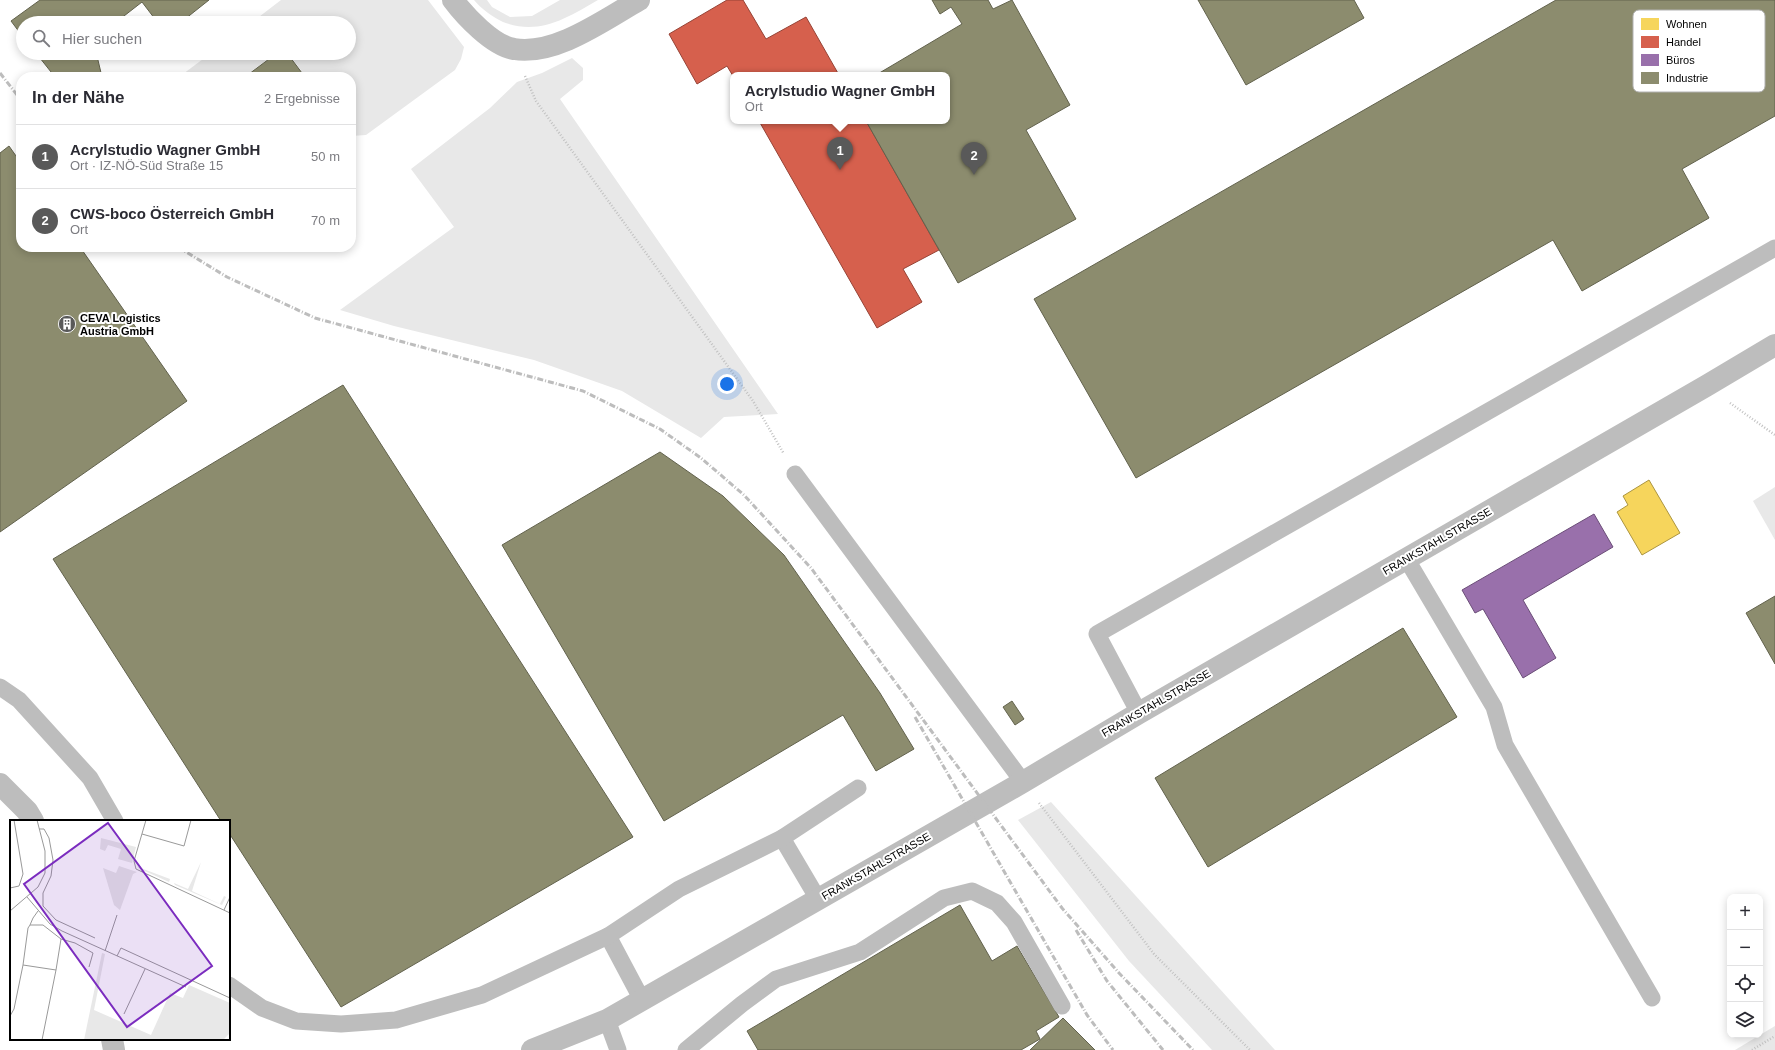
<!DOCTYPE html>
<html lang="de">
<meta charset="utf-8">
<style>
body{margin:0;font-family:Arial,sans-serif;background:#f2f2f3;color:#2b2b33}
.controls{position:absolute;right:12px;bottom:12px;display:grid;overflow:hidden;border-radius:8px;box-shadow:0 2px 10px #0003}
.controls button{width:36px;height:36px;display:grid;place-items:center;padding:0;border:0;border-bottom:1px solid #e1e1e2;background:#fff;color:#2b2b33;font:20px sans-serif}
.you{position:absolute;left:727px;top:384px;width:14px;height:14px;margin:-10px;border:3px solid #fff;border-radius:50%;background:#1a73e8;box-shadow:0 0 0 6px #1a73e833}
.badge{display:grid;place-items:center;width:26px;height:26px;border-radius:50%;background:#595959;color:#fff;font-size:13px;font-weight:700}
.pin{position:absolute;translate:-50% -33px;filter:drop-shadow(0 1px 2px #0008)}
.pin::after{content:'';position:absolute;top:21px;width:14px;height:12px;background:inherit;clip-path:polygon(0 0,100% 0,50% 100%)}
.popup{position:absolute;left:730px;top:72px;width:220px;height:52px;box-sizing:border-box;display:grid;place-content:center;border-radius:8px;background:#fff;filter:drop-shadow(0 1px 3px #0005);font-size:13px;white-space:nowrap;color:#7c7c81}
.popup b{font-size:15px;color:#2b2b33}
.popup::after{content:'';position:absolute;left:50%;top:100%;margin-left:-8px;border:8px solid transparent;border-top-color:#fff}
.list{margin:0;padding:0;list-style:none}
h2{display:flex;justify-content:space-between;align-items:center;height:52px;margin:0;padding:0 16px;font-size:17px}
h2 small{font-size:13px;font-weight:400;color:#7c7c81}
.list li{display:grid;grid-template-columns:26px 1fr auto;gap:12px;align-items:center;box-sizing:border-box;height:64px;padding:0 16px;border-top:1px solid #e1e1e2}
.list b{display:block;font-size:15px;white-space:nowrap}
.list p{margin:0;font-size:13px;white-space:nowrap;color:#7c7c81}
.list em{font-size:13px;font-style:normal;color:#7c7c81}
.icon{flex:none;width:22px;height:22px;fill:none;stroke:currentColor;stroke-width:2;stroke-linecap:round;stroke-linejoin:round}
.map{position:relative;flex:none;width:1775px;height:1050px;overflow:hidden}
.search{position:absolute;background:#fff;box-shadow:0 2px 10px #0003;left:16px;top:16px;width:340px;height:44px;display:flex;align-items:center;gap:10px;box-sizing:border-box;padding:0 14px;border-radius:22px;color:#7c7c81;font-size:15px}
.panel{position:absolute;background:#fff;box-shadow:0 2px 10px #0003;left:16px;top:72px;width:340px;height:180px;border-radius:16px}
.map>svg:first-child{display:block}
.green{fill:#e8e8e8}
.homes{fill:#f6d55c;stroke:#ac9540}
.shops{fill:#d6604d;stroke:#964336}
.offices{fill:#9970ab;stroke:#6b4e78}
.industry{fill:#8c8c6e;stroke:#62624d}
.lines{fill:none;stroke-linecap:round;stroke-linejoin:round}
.path{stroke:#c2c2c2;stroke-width:2.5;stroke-dasharray:1 2;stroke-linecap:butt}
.lane{stroke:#bdbdbd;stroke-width:17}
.street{stroke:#bdbdbd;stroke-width:22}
.rail{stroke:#bdbdbd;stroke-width:3;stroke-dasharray:6 2 1 2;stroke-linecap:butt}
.labels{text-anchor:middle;stroke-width:4;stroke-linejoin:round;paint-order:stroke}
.poi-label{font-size:11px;font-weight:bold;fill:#000;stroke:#fff;text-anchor:start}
.street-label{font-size:11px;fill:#000;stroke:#fff}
.inset-road{fill:none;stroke:#999;stroke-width:1}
.view{fill:#7b2cbf;fill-opacity:0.15;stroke:#7b2cbf;stroke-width:2}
.inset-edge{fill:none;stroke:#000;stroke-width:2}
.key{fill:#fff;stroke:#b2b2b2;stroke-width:1}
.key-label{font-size:11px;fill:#000}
</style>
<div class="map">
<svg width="1775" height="1050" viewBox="0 0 1775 1050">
<rect width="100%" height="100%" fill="#fff"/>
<!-- green -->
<g class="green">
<path d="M281,0H428L464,47L461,59L455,70L366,135L351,136V77H306L288,53H349V23H251Z"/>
<path d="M474,0H487L492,7L510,17L532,16L560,0H598C567,18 539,36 503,22C493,17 481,9 474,0Z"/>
<path d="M211,53H276L244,77H179Z"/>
<path d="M572,58L583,68V80L560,99L778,414L724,417L701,438L622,391L534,360L394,326L340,310L454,227L411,169L490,108L517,82L542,73Z"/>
<path d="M1775,487V540L1753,501Z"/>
<path d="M1051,802L1275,1050H1212L1129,961L1018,820Z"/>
<path d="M1775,1026V1050H1735Z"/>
</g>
<!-- homes -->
<path class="homes" d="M1649,480L1680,533L1642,555L1617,512L1628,505L1623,496Z"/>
<!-- shops -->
<g class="shops">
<path d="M727,0H743L766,39L806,17L839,75H733V76L727,66L697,84L669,34Z"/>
<path d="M759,121H866L939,250L903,269L922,302L877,328Z"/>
</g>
<!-- offices -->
<path class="offices" d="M1594,514L1613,547L1523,600L1556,658L1523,678L1483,609L1475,613L1462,590Z"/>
<!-- industry -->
<g class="industry">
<path d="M40,0H209L180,23H158L142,2L115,23H23V37L11,21Z"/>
<path d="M932,0H988L993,9L1012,0L1070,105L1026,130L1076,219L958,283L866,121H947V75H876L962,24L951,7L940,14Z"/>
<path d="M1198,0H1354L1364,18L1246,85Z"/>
<path d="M1556,0H1775V116L1682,169L1709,218L1582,291L1553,240L1136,478L1034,299Z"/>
<path d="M36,53H99L97,56L102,77H55Z"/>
<path d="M277,53H287L305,77H245Z"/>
<path d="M9,146L21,163V247H80L187,401L0,532V153Z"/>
<path d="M343,385L633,837L341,1007L229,833V821H221L53,559Z"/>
<path d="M660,452L723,496L784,555L880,693L914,749L876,771L843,715L664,821L502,545Z"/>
<path d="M1775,596V664L1746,613Z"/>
<path d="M1403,628L1457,717L1208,867L1155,778Z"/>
<path d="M1012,701L1024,719L1015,725L1003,707Z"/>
<path d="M960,905L992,961L1017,946L1059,1017L1036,1031L1040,1039L1021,1050H758L747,1031Z"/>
<path d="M1063,1018L1095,1050H1030Z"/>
</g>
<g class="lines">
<!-- path -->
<g class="path">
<path d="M525,76L536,101L753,401L784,454"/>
<path d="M1730,403L1775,435"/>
<path d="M1039,803L1154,954L1250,1050"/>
<path d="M1752,1050L1775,1036"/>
</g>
<!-- lane -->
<g class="lane">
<path d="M795,474L1023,782"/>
<path d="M1406,558L1494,707L1505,745L1652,998"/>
<path d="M0,687L19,700L90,778L115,821"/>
<path d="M1139,713L1097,634L1775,248"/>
<path d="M782,838L818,899"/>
<path d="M608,936L642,1000"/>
<path d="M229,985L262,1008L296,1021L341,1024L396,1020L482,995L608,936L679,889L782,838L858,788"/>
<path d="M607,1020L618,1050"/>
<path d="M686,1050L742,1004L776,979L860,952L944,898L972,891L997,903L1014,922L1062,1006"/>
</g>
<!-- street -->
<g class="street">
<path d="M453,0C465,16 493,46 514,49C555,56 604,20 639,0"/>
<path d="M0,784L27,811L33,821"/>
<path d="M112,1039L114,1050"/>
<path d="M532,1050L607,1020L1023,782L1139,713L1706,386L1775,345"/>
</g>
<!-- rail -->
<g class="rail">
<path d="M0,73L21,100"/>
<path d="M178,247L227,277L315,318L583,391L660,429L701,458L744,495L811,568L1062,908L1119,973L1193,1050"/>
<path d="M915,717L1087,1015L1113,1050"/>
<path d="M1076,930L1107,981L1163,1050"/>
</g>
</g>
<!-- icons -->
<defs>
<symbol id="building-disc" viewBox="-11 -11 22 22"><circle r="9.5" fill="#595959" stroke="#fff"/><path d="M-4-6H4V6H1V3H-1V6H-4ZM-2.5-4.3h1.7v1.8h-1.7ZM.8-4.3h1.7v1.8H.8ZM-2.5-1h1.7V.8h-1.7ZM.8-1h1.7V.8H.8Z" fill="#fff"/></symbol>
</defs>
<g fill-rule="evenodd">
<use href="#building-disc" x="57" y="314" width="20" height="20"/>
</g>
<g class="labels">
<!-- poi labels -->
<g class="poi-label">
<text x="80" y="322">CEVA Logistics<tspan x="80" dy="13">Austria GmbH</tspan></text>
</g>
<!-- street labels -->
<g class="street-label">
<text transform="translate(1437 541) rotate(-30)" y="4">FRANKSTAHLSTRASSE</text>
<text transform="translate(1156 703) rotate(-30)" y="4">FRANKSTAHLSTRASSE</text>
<text transform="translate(876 866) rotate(-30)" y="4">FRANKSTAHLSTRASSE</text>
</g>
</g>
<!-- overview -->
<g transform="translate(10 820)">
<rect width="220" height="220" fill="#fff"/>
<path d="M91,18L126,27L122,43L108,39L111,29L98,25L95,31L90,29ZM130,31L126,43L128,47L160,59L159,62L128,48L126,42ZM191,42L182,71L210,84L214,76L216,77L212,85L165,65L164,63L178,69ZM109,46L127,52L123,54L110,90L104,85L93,48L106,53ZM92,133L95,134L84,190L141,215L160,173L173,178L179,165L220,183V213L213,220H74Z" fill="#e8e8e8"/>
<path class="inset-road" d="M136,0L124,41L126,49L220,93M29,9H34L39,18L43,40L41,56L33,73V86L46,100L85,118M132,14L174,26L181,0M0,68L9,66L13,54L4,0M17,77L40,104L52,111L176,167M214,90L220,77M0,91L28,67L35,53V31L27,0M20,105H33L51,119L46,150L13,145L18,108L20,105L23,98L28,91M51,119L65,123L83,133L79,147M95,131L107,95M107,136L111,128L220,178M114,194L135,149M0,196L4,189L13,145M32,220L46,150"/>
<path class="view" d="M98,3L202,146L117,207L14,64Z"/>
<rect width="220" height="220" class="inset-edge"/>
</g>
<!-- legend -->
<rect x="1633" y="10" width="132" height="82" rx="6" class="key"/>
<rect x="1641" y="18" width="18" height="12" fill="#f6d55c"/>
<rect x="1641" y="36" width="18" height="12" fill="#d6604d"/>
<rect x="1641" y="54" width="18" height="12" fill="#9970ab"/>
<rect x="1641" y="72" width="18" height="12" fill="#8c8c6e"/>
<g class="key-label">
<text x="1666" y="28">Wohnen</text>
<text x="1666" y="46">Handel</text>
<text x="1666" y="64">Büros</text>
<text x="1666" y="82">Industrie</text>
</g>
</svg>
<div class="controls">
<button>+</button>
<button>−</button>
<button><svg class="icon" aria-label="locate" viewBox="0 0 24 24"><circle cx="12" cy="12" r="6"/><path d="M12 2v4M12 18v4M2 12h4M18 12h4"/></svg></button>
<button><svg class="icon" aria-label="layers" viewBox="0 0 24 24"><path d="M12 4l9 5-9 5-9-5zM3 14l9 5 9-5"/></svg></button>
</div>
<div class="you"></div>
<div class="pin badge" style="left:840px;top:170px">1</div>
<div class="popup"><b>Acrylstudio Wagner GmbH</b>Ort</div>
<div class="pin badge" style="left:974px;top:175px">2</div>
<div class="search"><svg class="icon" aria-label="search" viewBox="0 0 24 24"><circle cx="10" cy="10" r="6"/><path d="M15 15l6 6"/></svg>Hier suchen</div>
<section class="panel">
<h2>In der Nähe<small>2 Ergebnisse</small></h2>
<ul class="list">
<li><span class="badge">1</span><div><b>Acrylstudio Wagner GmbH</b><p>Ort · IZ-NÖ-Süd Straße 15</p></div><em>50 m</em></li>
<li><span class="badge">2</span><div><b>CWS-boco Österreich GmbH</b><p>Ort</p></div><em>70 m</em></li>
</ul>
</section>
</div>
